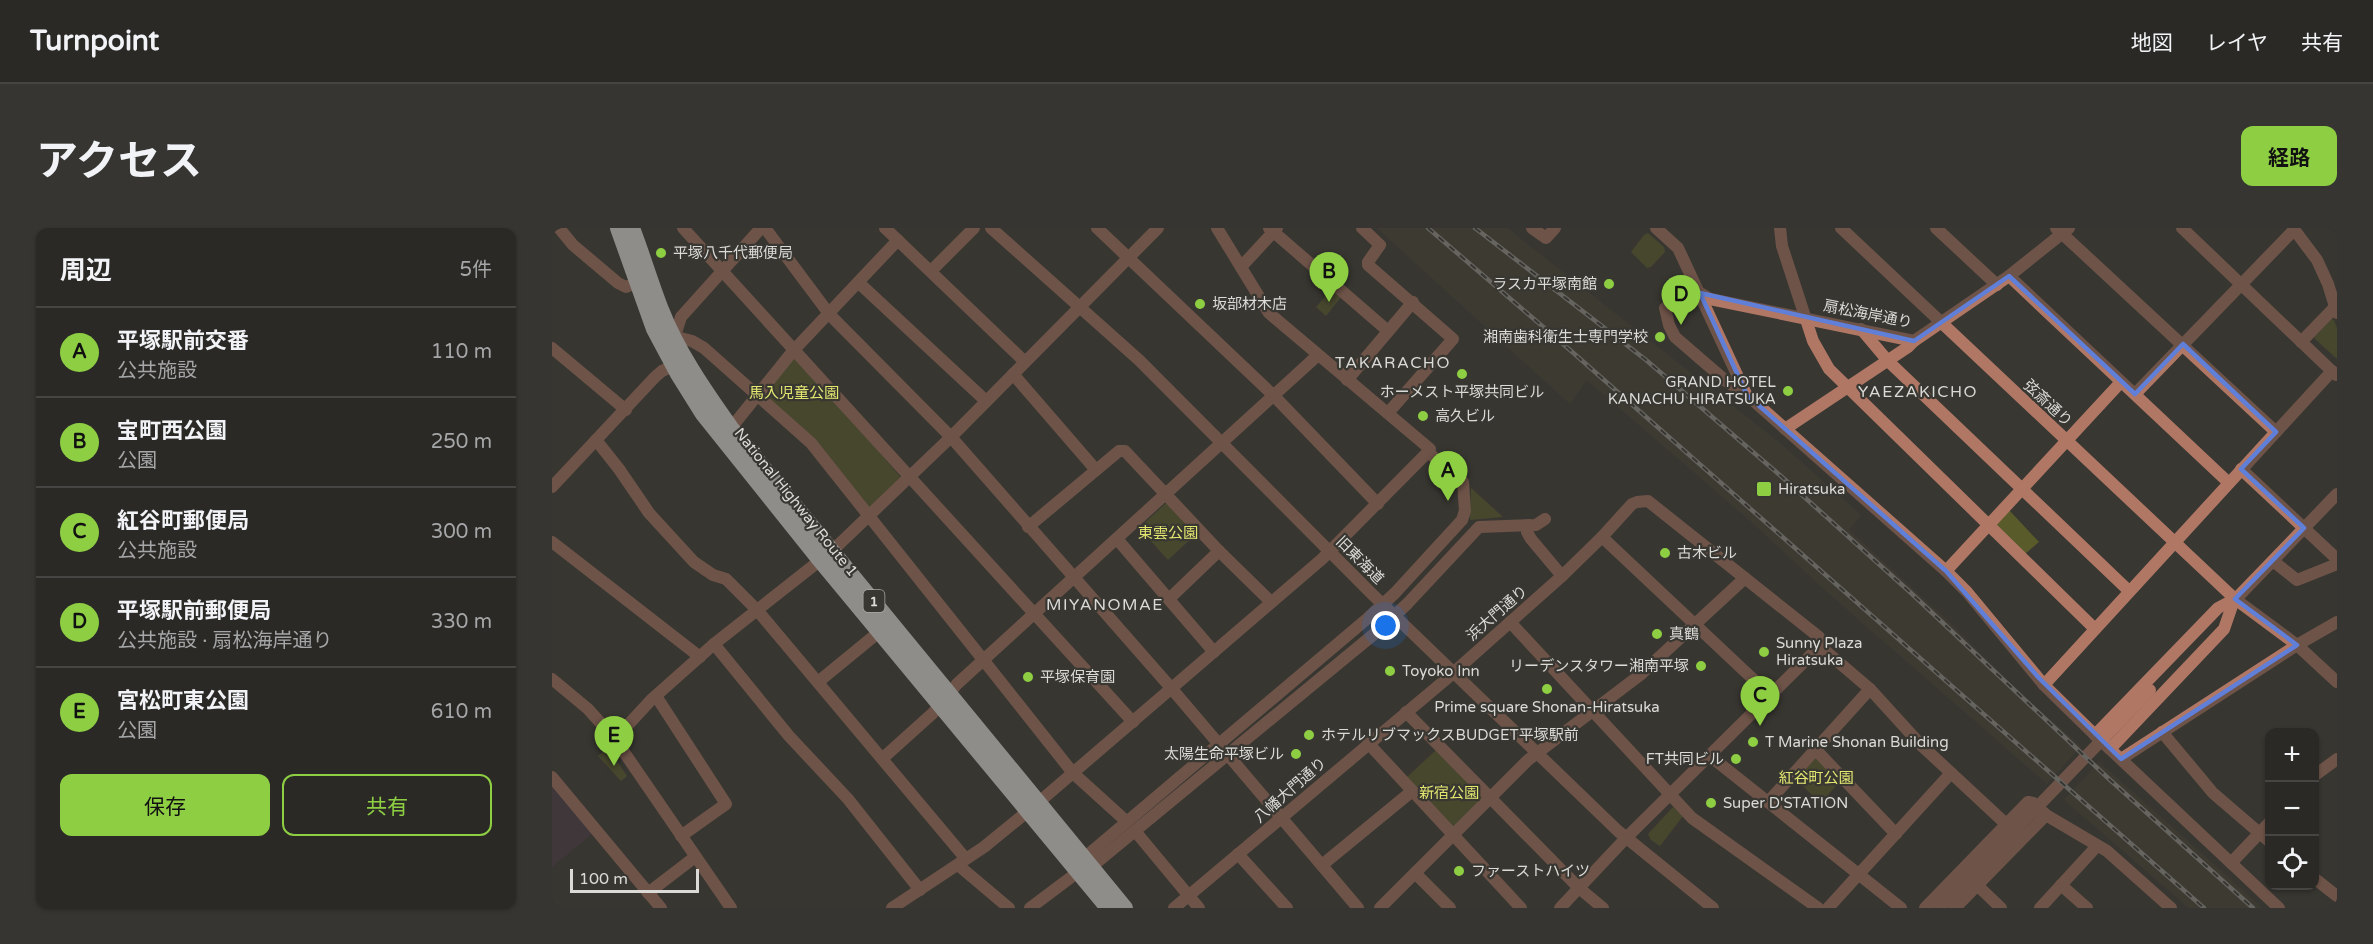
<!DOCTYPE html>
<html lang="ja">
<meta charset="utf-8">
<style>
body{margin:0;font-family:"Varela Round","Noto Sans JP",sans-serif;background:#363532;color:#f1f3f6}
.controls{position:absolute;right:18px;bottom:18px;display:grid;overflow:hidden;border-radius:12px;box-shadow:0 2px 4px #0004}
.controls button{width:54px;height:54px;display:grid;place-items:center;padding:0;border:0;border-bottom:2px solid #464543;background:#2a2926;color:#f1f3f6;font:30px sans-serif}
.scale{position:absolute;left:18px;bottom:15px;width:129px;box-sizing:border-box;padding-left:6px;border:3px solid #dbdad7;border-top:0;font-size:16px;line-height:21px;white-space:nowrap;color:#dbdad7;-webkit-text-stroke:4px #383732;paint-order:stroke}
.you{position:absolute;left:834px;top:398px;width:21px;height:21px;margin:-15px;border:4px solid #fff;border-radius:50%;background:#1a73e8;box-shadow:0 0 0 9px #1a73e833}
.badge{display:grid;place-items:center;width:39px;height:39px;border-radius:50%;background:#8ece43;color:#111;font-size:20px;font-weight:700}
.pin{position:absolute;translate:-50% -50px;filter:drop-shadow(0 2px 3px #0008)}
.pin::after{content:'';position:absolute;top:32px;width:21px;height:18px;background:inherit;clip-path:polygon(0 0,100% 0,50% 100%)}
.list{margin:0;padding:0;list-style:none}
h2{display:flex;justify-content:space-between;align-items:center;height:78px;margin:0;padding:0 24px;font-size:26px}
h2 small{font-size:20px;font-weight:400;color:#a5a6a7}
.list li{display:grid;grid-template-columns:39px 1fr auto;gap:18px;align-items:center;box-sizing:border-box;height:90px;padding:0 24px;border-top:2px solid #464543}
.list b{display:block;font-size:22px;white-space:nowrap}
.list p{margin:0;font-size:20px;white-space:nowrap;color:#a5a6a7}
.list em{font-size:20px;font-style:normal;color:#a5a6a7}
.actions{display:flex;gap:12px;padding:18px 24px}
.actions a{flex:1;padding:14px 0;border:2px solid #8ece43;border-radius:12px;text-align:center;font-size:21px;color:#8ece43}
.actions .main{background:#8ece43;color:#111}
.icon{flex:none;width:33px;height:33px;fill:none;stroke:currentColor;stroke-width:2;stroke-linecap:round;stroke-linejoin:round}
.map{position:relative;flex:none;width:1785px;height:680px;overflow:hidden;border-radius:12px}
header{display:flex;align-items:center;gap:36px;box-sizing:border-box;height:84px;padding:0 30px;background:#2a2926;border-bottom:2px solid #464543}
header strong{font-size:28px}
nav{display:flex;gap:33px;margin-inline-start:auto;font-size:21px}
.intro{display:flex;align-items:center;justify-content:space-between;box-sizing:border-box;height:144px;padding:0 36px}
h1{margin:0;font-size:42px}
.button{padding:15px 27px;border-radius:12px;background:#8ece43;color:#111;font-size:21px;font-weight:700}
main{display:flex;gap:36px;padding:0 36px}
aside{flex:1;background:#2a2926;border-radius:12px;box-shadow:0 2px 4px #0004}
.map>svg:first-child{display:block}
.commercial{fill:#493945}
.built{fill:#403e32}
.green{fill:#595b2b}
.lines{fill:none;stroke-linecap:round;stroke-linejoin:round}
.minor{stroke:#b07765;stroke-width:12}
.highway{stroke:#f7f7f7;stroke-width:16}
.rail-casing{stroke:#9c9b98;stroke-width:4.5}
.rail{stroke:#383732;stroke-width:2;stroke-dasharray:7;stroke-linecap:butt}
.minor-bridge{stroke:#b07765;stroke-width:12}
.marked{fill:none;stroke:#607fd8;stroke-width:4.5;stroke-linejoin:round}
.poi-dot{fill:#8ece43;stroke:#383732;stroke-width:2}
.labels{text-anchor:middle;stroke-width:4.5;stroke-linejoin:round;paint-order:stroke}
.shield{fill:#383732;stroke:#aaa9a6;stroke-width:1.5}
.shield-label{font-size:14px;font-weight:bold;fill:#dbdad7}
.poi-label{font-size:15px;fill:#dbdad7;stroke:#383732;text-anchor:start}
.street-label{font-size:15px;fill:#dbdad7;stroke:#383732}
.park-label{font-size:15px;fill:#e3e770;stroke:#383732}
.neighbourhood-label{font-size:16px;letter-spacing:1.5px;fill:#dbdad7;stroke:#383732}
</style>
<header>
<strong>Turnpoint</strong>
<nav><a>地図</a><a>レイヤ</a><a>共有</a></nav>
</header>
<div class="intro"><h1>アクセス</h1><a class="button">経路</a></div>
<main>
<aside>
<h2>周辺<small>5件</small></h2>
<ul class="list">
<li><span class="badge">A</span><div><b>平塚駅前交番</b><p>公共施設</p></div><em>110 m</em></li>
<li><span class="badge">B</span><div><b>宝町西公園</b><p>公園</p></div><em>250 m</em></li>
<li><span class="badge">C</span><div><b>紅谷町郵便局</b><p>公共施設</p></div><em>300 m</em></li>
<li><span class="badge">D</span><div><b>平塚駅前郵便局</b><p>公共施設 · 扇松海岸通り</p></div><em>330 m</em></li>
<li><span class="badge">E</span><div><b>宮松町東公園</b><p>公園</p></div><em>610 m</em></li>
</ul>
<div class="actions"><a class="main">保存</a><a>共有</a></div>
</aside>
<div class="map">
<svg width="1785" height="680" viewBox="0 0 1785 680">
<rect width="100%" height="100%" fill="#383732"/>
<!-- commercial -->
<path class="commercial" d="M0,557L41,605L0,639Z"/>
<!-- built -->
<g class="built">
<path d="M825,0H955L1228,215L1309,287L1297,302L1390,387L1470,467L1529,518L1495,556L1275,364L1197,292L1035,152L1018,176Z"/>
<path d="M1547,534L1662,636L1710,680H1637L1512,572Z"/>
</g>
<!-- green -->
<g class="green">
<path d="M1096,5L1112,19L1113,24L1099,39L1095,40L1079,24L1092,7Z"/>
<path d="M781,60L790,68L774,88L764,79Z"/>
<path d="M1779,91L1782,92L1785,100V131L1762,110Z"/>
<path d="M241,123L351,252L316,283L259,215L205,169Z"/>
<path d="M919,260L950,288V289L918,292Z"/>
<path d="M613,276H615L644,306L616,332L587,300Z"/>
<path d="M1457,282L1487,314L1472,327L1443,297Z"/>
<path d="M56,520L75,548L69,553L46,528Z"/>
<path d="M885,521L932,569L901,600L853,551Z"/>
<path d="M1263,528L1289,553L1268,575L1243,550Z"/>
<path d="M1121,579L1131,588L1108,618L1099,612L1096,606Z"/>
</g>
<g class="lines">
<!-- minor -->
<g class="minor">
<path d="M7,0L21,17L66,55L74,59L84,55"/>
<path d="M131,0L581,494"/>
<path d="M213,0L278,87L399,209L620,461L806,680"/>
<path d="M333,0L473,134"/>
<path d="M439,0L587,132L820,366L1066,603L1161,680"/>
<path d="M545,0L722,168L826,276"/>
<path d="M717,0L836,103"/>
<path d="M810,0L828,17L816,34V37L901,111L836,185"/>
<path d="M980,0L994,10L1003,0"/>
<path d="M1104,0L1126,20L1194,166"/>
<path d="M1228,0L1230,18L1261,113L1277,141L1543,401"/>
<path d="M1289,0L1683,371L1745,417L1785,454"/>
<path d="M1384,0L1445,57"/>
<path d="M1504,0L1724,204"/>
<path d="M1630,0L1784,147"/>
<path d="M1741,0L1765,32L1776,56L1785,85"/>
<path d="M689,39L725,0"/>
<path d="M379,43L422,0"/>
<path d="M1457,48L1677,255"/>
<path d="M307,55L434,173"/>
<path d="M1148,65L1158,71L1362,113L1457,48L1517,0"/>
<path d="M1113,80L1117,97L1123,109L1174,153L1195,167L1394,343L1415,364L1492,457L1543,507L1666,380L1683,371"/>
<path d="M1309,101L1336,133L1577,363"/>
<path d="M117,107L140,113L152,120L259,215L521,545L574,593"/>
<path d="M121,114L129,89L209,0"/>
<path d="M1749,114L1785,77"/>
<path d="M0,120L74,182"/>
<path d="M461,146L544,242"/>
<path d="M795,152L861,74"/>
<path d="M1583,166L1742,2"/>
<path d="M179,200L241,123L346,12"/>
<path d="M1233,201L1356,119L1362,113"/>
<path d="M44,212L67,241L97,285L142,334L161,347L174,351L205,382L414,631"/>
<path d="M1689,241L1785,331"/>
<path d="M0,259L103,149L110,143L127,135"/>
<path d="M976,297L975,304L979,311L1010,348"/>
<path d="M476,299L567,223H573L667,323L719,374"/>
<path d="M1050,309L1219,468"/>
<path d="M565,311L662,424"/>
<path d="M0,314L148,429"/>
<path d="M1721,333L1745,352L1785,336"/>
<path d="M1394,343L1569,154"/>
<path d="M618,370L667,323"/>
<path d="M1682,372L1672,401L1558,521L1727,680"/>
<path d="M1678,377L1785,266"/>
<path d="M958,394L1140,590L1266,680"/>
<path d="M162,416L237,508L296,571L368,662"/>
<path d="M0,451L36,481L63,511L179,680"/>
<path d="M266,454L327,404"/>
<path d="M1492,457L1780,143"/>
<path d="M104,468L174,576L129,608"/>
<path d="M854,484L1027,660L1051,680"/>
<path d="M1610,504L1661,565L1718,614"/>
<path d="M63,511L99,472L162,416L280,323L399,209L606,0"/>
<path d="M816,515L969,680"/>
<path d="M1263,521L1344,606"/>
<path d="M1158,528L1349,680"/>
<path d="M331,530L381,485L405,456L766,127"/>
<path d="M1569,531L1745,417L1785,394"/>
<path d="M1762,548L1785,531"/>
<path d="M0,549L109,680"/>
<path d="M487,574L770,331L876,224"/>
<path d="M1216,574L1318,461"/>
<path d="M583,603L647,680"/>
<path d="M686,626L735,680"/>
<path d="M1679,635L1718,594"/>
<path d="M529,636L532,630L816,390L843,365L910,292L913,283L911,254L876,224L878,221L717,85L665,0"/>
<path d="M406,637L457,680"/>
<path d="M770,637L859,564"/>
<path d="M863,645L898,680"/>
<path d="M1762,650L1785,668"/>
<path d="M1425,657L1449,680"/>
<path d="M1509,657L1535,680"/>
<path d="M96,665L143,629"/>
<path d="M340,680L432,619L475,584"/>
<path d="M478,680L526,644L539,639L827,402L855,376L927,299L984,297L993,291"/>
<path d="M622,680L892,453L1010,348L1050,309L1080,276L1085,274L1096,273L1267,409L1270,420L1318,461L1369,517L1454,596"/>
<path d="M828,680L976,532L1088,447L1193,350"/>
<path d="M1008,680L1074,610L1262,424L1270,420"/>
<path d="M1276,680L1399,545"/>
<path d="M1373,680L1476,574L1481,575"/>
<path d="M1388,680L1598,462"/>
<path d="M1403,680L1494,587L1555,623L1619,680"/>
<path d="M1488,680L1545,618"/>
</g>
<!-- highway -->
<g class="highway">
<path d="M66,0L102,101L126,146L151,186L267,331L556,680"/>
<path d="M80,0C90,26 98,53 108,79C125,123 152,162 179,200L573,680"/>
</g>
<defs>
<g id="rail">
<path d="M876,0L1018,122L1652,680"/>
<path d="M923,0L1094,132L1230,249L1359,365L1557,551L1701,680"/>
</g>
</defs>
<!-- rail casing -->
<use href="#rail" class="rail-casing"/>
<!-- rail -->
<use href="#rail" class="rail"/>
<!-- minor-bridge -->
<g class="minor-bridge">
<path d="M1543,507L1558,521"/>
<path d="M1481,575L1494,587"/>
</g>
</g>
<!-- marked area -->
<path d="M0 0H1785V680H0ZM1457,48L1583,166L1631,116L1724,204L1689,241L1752,300L1683,371L1745,417L1569,531L1487,450L1394,343L1195,167L1148,65L1362,113Z" fill="#383732" fill-opacity=".55" fill-rule="evenodd"/>
<path class="marked" d="M1457,48L1583,166L1631,116L1724,204L1689,241L1752,300L1683,371L1745,417L1569,531L1487,450L1394,343L1195,167L1148,65L1362,113Z"/>
<!-- markers -->
<g class="poi-dot">
<circle cx="109" cy="25" r="6"/>
<circle cx="1057" cy="56" r="6"/>
<circle cx="648" cy="76" r="6"/>
<circle cx="1108" cy="109" r="6"/>
<circle cx="910" cy="146" r="6"/>
<circle cx="1236" cy="163" r="6"/>
<circle cx="871" cy="188" r="6"/>
<rect x="1204" y="253" width="16" height="16" rx="3"/>
<circle cx="1113" cy="325" r="6"/>
<circle cx="1105" cy="406" r="6"/>
<circle cx="1212" cy="424" r="6"/>
<circle cx="1149" cy="438" r="6"/>
<circle cx="838" cy="443" r="6"/>
<circle cx="476" cy="449" r="6"/>
<circle cx="995" cy="461" r="6"/>
<circle cx="757" cy="507" r="6"/>
<circle cx="1201" cy="514" r="6"/>
<circle cx="744" cy="526" r="6"/>
<circle cx="1184" cy="531" r="6"/>
<circle cx="1159" cy="575" r="6"/>
<circle cx="907" cy="643" r="6"/>
</g>
<g class="labels">
<!-- shield labels -->
<rect class="shield" x="311.5" y="362" width="21" height="22" rx="4.5"/>
<g class="shield-label">
<text x="322" y="378">1</text>
</g>
<!-- poi labels -->
<g class="poi-label">
<text x="121" y="30">平塚八千代郵便局</text>
<text x="1045" y="61" text-anchor="end">ラスカ平塚南館</text>
<text x="660" y="81">坂部材木店</text>
<text x="1096" y="114" text-anchor="end">湘南歯科衛生士専門学校</text>
<text x="1224" y="159" text-anchor="end">GRAND HOTEL<tspan x="1224" dy="17">KANACHU HIRATSUKA</tspan></text>
<text x="910" y="169" text-anchor="middle">ホーメスト平塚共同ビル</text>
<text x="883" y="193">高久ビル</text>
<text x="1226" y="266">Hiratsuka</text>
<text x="1125" y="330">古木ビル</text>
<text x="1117" y="411">真鶴</text>
<text x="1224" y="420">Sunny Plaza<tspan x="1224" dy="17">Hiratsuka</tspan></text>
<text x="1137" y="443" text-anchor="end">リーデンスタワー湘南平塚</text>
<text x="850" y="448">Toyoko Inn</text>
<text x="488" y="454">平塚保育園</text>
<text x="995" y="484" text-anchor="middle">Prime square Shonan-Hiratsuka</text>
<text x="769" y="512">ホテルリブマックスBUDGET平塚駅前</text>
<text x="1213" y="519">T Marine Shonan Building</text>
<text x="732" y="531" text-anchor="end">太陽生命平塚ビル</text>
<text x="1172" y="536" text-anchor="end">FT共同ビル</text>
<text x="1171" y="580">Super D'STATION</text>
<text x="919" y="648">ファーストハイツ</text>
</g>
<!-- street labels -->
<g class="street-label">
<text transform="translate(1316 86) rotate(11)" y="5">扇松海岸通り</text>
<text transform="translate(1496 175) rotate(43)" y="5">弦斎通り</text>
<text transform="translate(244 274) rotate(51)" y="5">National Highway Route 1</text>
<text transform="translate(808 332) rotate(45)" y="5">旧東海道</text>
<text transform="translate(945 385) rotate(-41)" y="5">浜大門通り</text>
<text transform="translate(738 562) rotate(-41)" y="5">八幡大門通り</text>
</g>
<!-- park labels -->
<g class="park-label">
<text x="242" y="170">馬入児童公園</text>
<text x="616" y="310">東雲公園</text>
<text x="1264" y="555">紅谷町公園</text>
<text x="897" y="570">新宿公園</text>
</g>
<!-- neighbourhood labels -->
<g class="neighbourhood-label">
<text x="841" y="140">TAKARACHO</text>
<text x="1366" y="169">YAEZAKICHO</text>
<text x="553" y="382">MIYANOMAE</text>
</g>
</g>
</svg>
<div class="controls">
<button>+</button>
<button>−</button>
<button><svg class="icon" aria-label="locate" viewBox="0 0 24 24"><circle cx="12" cy="12" r="6"/><path d="M12 2v4M12 18v4M2 12h4M18 12h4"/></svg></button>
</div>
<div class="scale">100 m</div>
<div class="you"></div>
<div class="pin badge" style="left:896px;top:273px">A</div>
<div class="pin badge" style="left:777px;top:74px">B</div>
<div class="pin badge" style="left:1208px;top:498px">C</div>
<div class="pin badge" style="left:1129px;top:97px">D</div>
<div class="pin badge" style="left:62px;top:538px">E</div>
</div>
</main>
